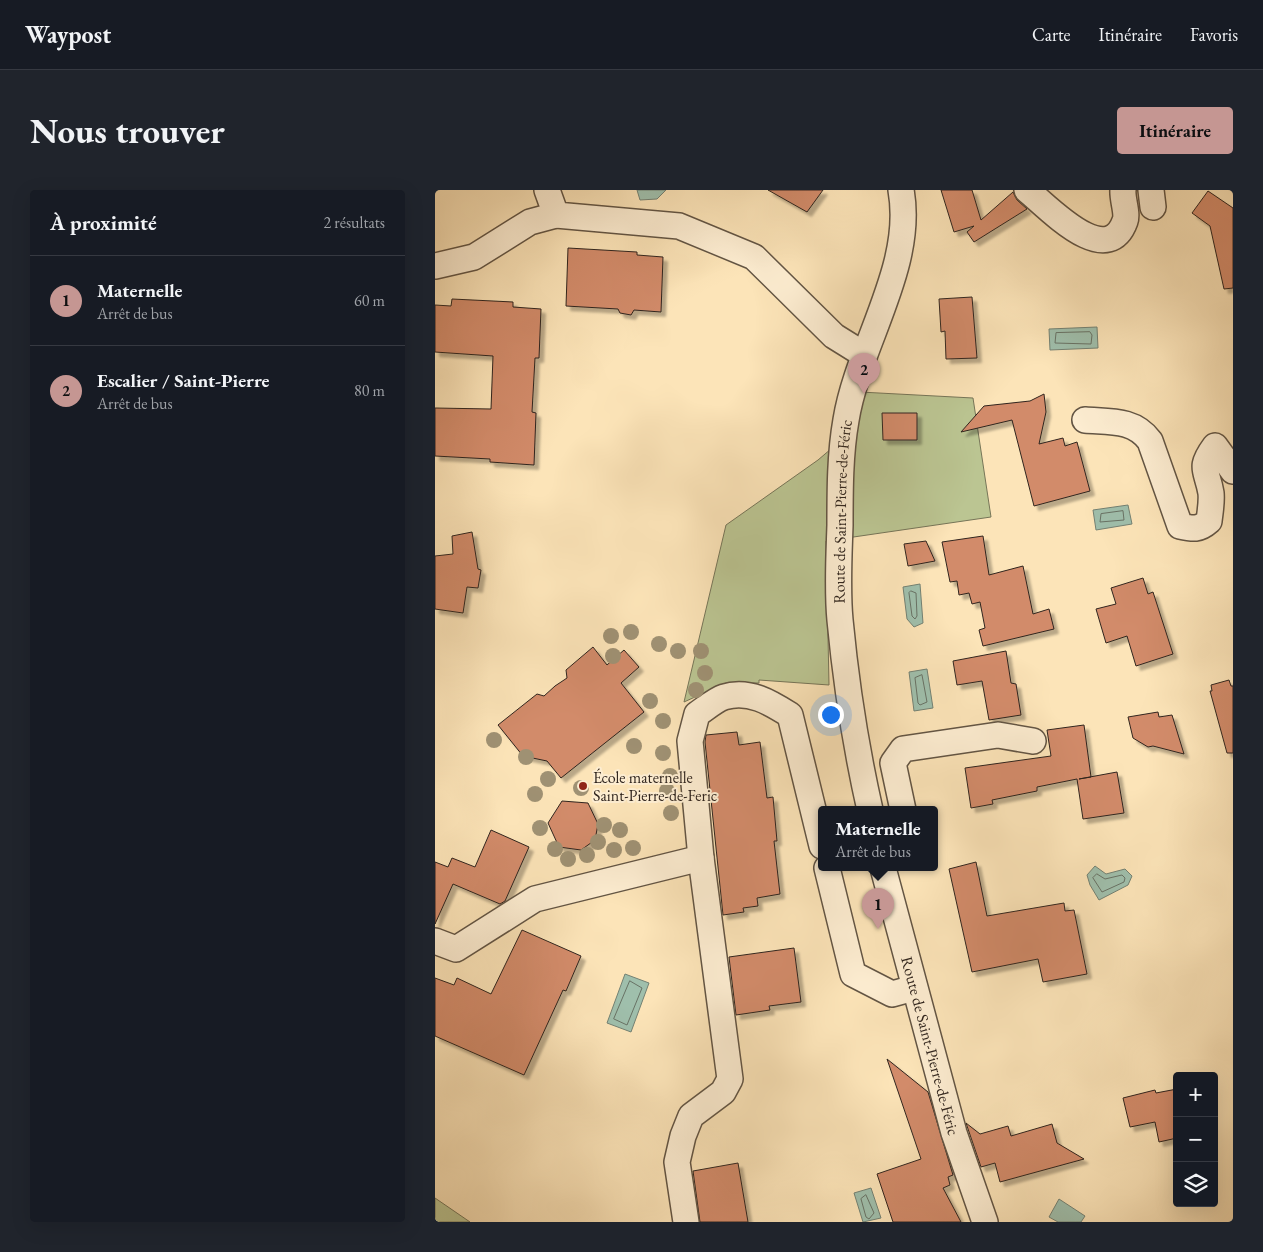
<!DOCTYPE html>
<html lang="fr">
<meta charset="utf-8">
<style>
body{margin:0;font-family:"EB Garamond",serif;background:#20242c;color:#f1f3f6}
.controls{position:absolute;right:15px;bottom:15px;display:grid;overflow:hidden;border-radius:5px;box-shadow:0 5px 20px #0002}
.controls button{width:45px;height:45px;display:grid;place-items:center;padding:0;border:0;border-bottom:1px solid #363941;background:#171b24;color:#f1f3f6;font:25px sans-serif}
.you{position:absolute;left:395px;top:524px;width:18px;height:18px;margin:-12px;border:4px solid #fff;border-radius:50%;background:#1a73e8;box-shadow:0 0 0 8px #1a73e833}
.badge{display:grid;place-items:center;width:32px;height:32px;border-radius:50%;background:#c59692;color:#111;font-size:16px;font-weight:700}
.pin{position:absolute;translate:-50% -41px;filter:drop-shadow(0 1px 2px #0008)}
.pin::after{content:'';position:absolute;top:26px;width:18px;height:15px;background:inherit;clip-path:polygon(0 0,100% 0,50% 100%)}
.popup{position:absolute;left:383px;top:616px;width:120px;height:65px;box-sizing:border-box;display:grid;place-content:center;border-radius:5px;background:#171b24;filter:drop-shadow(0 1px 4px #0005);font-size:16px;white-space:nowrap;color:#9ea1a6}
.popup b{font-size:19px;color:#f1f3f6}
.popup::after{content:'';position:absolute;left:50%;top:100%;margin-left:-10px;border:10px solid transparent;border-top-color:#171b24}
.list{margin:0;padding:0;list-style:none}
h2{display:flex;justify-content:space-between;align-items:center;height:65px;margin:0;padding:0 20px;font-size:21px}
h2 small{font-size:16px;font-weight:400;color:#9ea1a6}
.list li{display:grid;grid-template-columns:32px 1fr auto;gap:15px;align-items:center;box-sizing:border-box;height:90px;padding:0 20px;border-top:1px solid #363941}
.list b{display:block;font-size:19px;white-space:nowrap}
.list p{margin:0;font-size:16px;white-space:nowrap;color:#9ea1a6}
.list em{font-size:16px;font-style:normal;color:#9ea1a6}
.icon{flex:none;width:28px;height:28px;fill:none;stroke:currentColor;stroke-width:2;stroke-linecap:round;stroke-linejoin:round}
.map{position:relative;flex:none;width:798px;height:1032px;overflow:hidden;border-radius:5px}
header{display:flex;align-items:center;gap:30px;box-sizing:border-box;height:70px;padding:0 25px;background:#171b24;border-bottom:1px solid #363941}
header strong{font-size:24px}
nav{display:flex;gap:28px;margin-inline-start:auto;font-size:18px}
.intro{display:flex;align-items:center;justify-content:space-between;box-sizing:border-box;height:120px;padding:0 30px}
h1{margin:0;font-size:35px}
.button{padding:12px 22px;border-radius:5px;background:#c59692;color:#111;font-size:18px;font-weight:700}
main{display:flex;gap:30px;padding:0 30px}
aside{flex:1;background:#171b24;border-radius:5px;box-shadow:0 5px 20px #0002}
.map>svg:first-child{display:block}
.green{fill:#bbc592;stroke:#767558}
.water{fill:#9fbfac;stroke:#738173}
.lines{fill:none;stroke-linecap:round;stroke-linejoin:round}
.shore{stroke:#687265;stroke-width:1}
.building{fill:#d28b6a;stroke:#30251e;filter:url(#shadow)}
.minor-casing{stroke:#635544;stroke-width:28}
.minor{stroke:#fdedd1;stroke-width:25}
.tree{fill:#9f9173}
.poi-dot{fill:#8f2418;stroke:#fdedd1;stroke-width:2}
.labels{text-anchor:middle;stroke-width:4;stroke-linejoin:round;paint-order:stroke}
.street-label{font-size:16px;fill:#30251e;stroke:#fdedd1}
.poi-label{font-size:16px;fill:#30251e;stroke:#fdedd1;text-anchor:start}
</style>
<header>
<strong>Waypost</strong>
<nav><a>Carte</a><a>Itinéraire</a><a>Favoris</a></nav>
</header>
<div class="intro"><h1>Nous trouver</h1><a class="button">Itinéraire</a></div>
<main>
<aside>
<h2>À proximité<small>2 résultats</small></h2>
<ul class="list">
<li><span class="badge">1</span><div><b>Maternelle</b><p>Arrêt de bus</p></div><em>60 m</em></li>
<li><span class="badge">2</span><div><b>Escalier / Saint-Pierre</b><p>Arrêt de bus</p></div><em>80 m</em></li>
</ul>
</aside>
<div class="map">
<svg width="798" height="1032" viewBox="0 0 798 1032">
<defs>
<filter id="shadow"><feDropShadow dx="4.5" dy="4.5" stdDeviation="1" flood-color="#0004"/></filter>
</defs>
<rect width="100%" height="100%" fill="#fce4b8"/>
<filter id="stains"><feTurbulence type="fractalNoise" baseFrequency=".004" numOctaves="4"/><feColorMatrix values="0 0 0 0 .2 0 0 0 0 .09 0 0 0 0 .02 0 0 0 .5 -.17"/></filter>
<radialGradient id="worn" r=".72"><stop offset=".6" stop-color="#630" stop-opacity="0"/><stop offset="1" stop-color="#630" stop-opacity=".3"/></radialGradient>
<!-- green -->
<g class="green">
<path d="M425,202L538,208L556,327L391,351L394,495L324,490V493H291L249,512L291,335L383,270L417,241Z"/>
<path d="M0,1008L35,1032H0Z"/>
</g>
<!-- water -->
<g class="water">
<path d="M202,0H231L222,9L205,10Z"/>
<path d="M662,137L663,158L615,160L614,139Z"/>
<path d="M693,315L697,334L661,340L658,320Z"/>
<path d="M485,394L488,433L479,437L472,429L468,397Z"/>
<path d="M492,479L498,518L479,521L474,482Z"/>
<path d="M660,676L671,684L690,679L697,686L693,695L664,710L655,695L652,685Z"/>
<path d="M190,784L214,793L196,842L172,833Z"/>
<path d="M436,998L446,1028L428,1032L419,1003Z"/>
<path d="M624,1009L650,1026L646,1032H623L614,1027Z"/>
</g>
<g class="lines">
<!-- shore -->
<g class="shore">
<path d="M655,142L657,145L656,154L620,153L621,143Z"/>
<path d="M688,321L689,330L665,332L666,324Z"/>
<path d="M476,401L481,403L482,426L480,429L477,426L474,403Z"/>
<path d="M487,485L492,512L485,515L483,513L480,488Z"/>
<path d="M662,684L670,689L687,685L690,688L689,692L667,702L658,688Z"/>
<path d="M195,791L207,798L192,835L179,829Z"/>
<path d="M431,1005L439,1023L434,1029L431,1027L426,1009Z"/>
</g>
</g>
<!-- building -->
<g class="building">
<path d="M333,0H388L372,22Z"/>
<path d="M506,0H537L546,30L578,2L582,10L592,19L539,52L532,42L539,36L519,42Z"/>
<path d="M773,1L798,18V98L789,99L775,36L757,23Z"/>
<path d="M133,58L202,62V65L228,67L226,122L199,120L196,125L185,123L183,119L131,116Z"/>
<path d="M537,107L542,168L511,169L510,141L506,142L504,109Z"/>
<path d="M17,109L78,112V117L106,119L104,168H100L97,222L101,223L99,275L55,272V269L0,266V218L56,219L58,166L0,162V115L16,116Z"/>
<path d="M609,204L611,222L604,254L628,248L630,256L642,252L655,301L599,316L577,230L526,242L549,216L595,211Z"/>
<path d="M447,223H482V250H448Z"/>
<path d="M37,342L43,379L46,380L43,398L32,397L28,423L0,419V366L18,364L17,346Z"/>
<path d="M548,346L554,385L588,376L598,424L614,419L619,439L548,456L544,440L550,438L545,412L537,414L534,403L524,405L522,391L515,392L507,352Z"/>
<path d="M491,351L500,371L473,376L469,354Z"/>
<path d="M708,388L713,404L718,402L738,464L701,476L692,446L671,453L661,419L681,414L676,398Z"/>
<path d="M158,457L172,475L189,460L204,477L186,493L209,522L126,588L112,571L88,566L63,535L102,504L109,506L120,496L132,488L131,480Z"/>
<path d="M571,461L576,493L581,494L586,525L554,530L547,491L522,495L518,471Z"/>
<path d="M794,490L796,496H798V563H792L775,501H777L776,495Z"/>
<path d="M723,522L724,527L737,525L749,564L718,556L713,557L698,548L693,527Z"/>
<path d="M649,535L656,587L644,589L682,582L689,623L648,629L642,589L602,597V601L557,610L558,614L536,618L530,578L616,566L612,540Z"/>
<path d="M302,542L304,555L325,552L332,608L338,607L342,651H339L345,704L322,708L323,716L308,718L309,722L288,725L270,552L271,545Z"/>
<path d="M127,611L153,613L163,634L160,650L146,660L124,657L113,633Z"/>
<path d="M56,640L94,657L70,711L65,714L18,694L0,734V672L13,677L17,668L40,677Z"/>
<path d="M541,672L552,726L629,713L630,721L639,720L652,784L608,792L603,769L537,782L514,679Z"/>
<path d="M87,740L146,766L131,801L128,800L89,885L0,846V788L19,795L22,788L56,804Z"/>
<path d="M359,758L366,812L334,816L335,820L301,825L294,767Z"/>
<path d="M452,869L493,902L518,985L513,987L515,995L508,998L526,1032H458L442,984L486,969Z"/>
<path d="M742,899V948L724,952L720,932L695,937L688,908L720,900L721,903Z"/>
<path d="M531,933L545,944L573,936L576,946L617,934L622,953L649,969L565,992L560,973L546,977Z"/>
<path d="M303,973L313,1032H265L258,981Z"/>
</g>
<g class="lines">
<defs>
<g id="minor">
<path d="M112,0L121,25L244,36L319,67L399,146L428,164"/>
<path d="M592,0C613,17 672,81 690,31C693,23 687,9 688,0"/>
<path d="M716,0L718,17"/>
<path d="M0,76L39,67L95,32L121,25"/>
<path d="M650,230C675,232 699,229 715,251L745,336C758,339 764,340 774,331C775,322 777,312 776,303C772,279 763,279 780,256L798,281"/>
<path id="s1" d="M435,620C421,558 411,493 405,430C402,399 404,366 405,335C405,300 405,264 411,230C423,155 480,77 466,0"/>
<path d="M468,620L458,573L468,559L563,545L598,551"/>
<path d="M392,678L418,784L457,804L479,798"/>
<path id="s2" d="M448,678L519,943L550,1032"/>
<path d="M0,751L21,759L100,709L266,668"/>
<path d="M251,1032L242,972L248,946L256,926L288,902L295,889L266,668L255,551L262,524C270,519 280,510 289,507C314,499 336,513 355,525L387,656"/>
</g>
</defs>
<!-- minor casing -->
<use href="#minor" class="minor-casing"/>
<!-- minor -->
<use href="#minor" class="minor"/>
</g>
<!-- trees -->
<g class="tree">
<circle cx="196" cy="442" r="8"/>
<circle cx="176" cy="446" r="8"/>
<circle cx="224" cy="454" r="8"/>
<circle cx="243" cy="461" r="8"/>
<circle cx="266" cy="461" r="8"/>
<circle cx="178" cy="466" r="8"/>
<circle cx="270" cy="483" r="8"/>
<circle cx="261" cy="500" r="8"/>
<circle cx="215" cy="511" r="8"/>
<circle cx="228" cy="531" r="8"/>
<circle cx="59" cy="550" r="8"/>
<circle cx="199" cy="556" r="8"/>
<circle cx="228" cy="563" r="8"/>
<circle cx="91" cy="567" r="8"/>
<circle cx="235" cy="586" r="8"/>
<circle cx="113" cy="589" r="8"/>
<circle cx="146" cy="598" r="8"/>
<circle cx="232" cy="601" r="8"/>
<circle cx="100" cy="604" r="8"/>
<circle cx="236" cy="623" r="8"/>
<circle cx="169" cy="635" r="8"/>
<circle cx="105" cy="638" r="8"/>
<circle cx="185" cy="640" r="8"/>
<circle cx="163" cy="652" r="8"/>
<circle cx="198" cy="658" r="8"/>
<circle cx="120" cy="659" r="8"/>
<circle cx="179" cy="660" r="8"/>
<circle cx="152" cy="665" r="8"/>
<circle cx="133" cy="669" r="8"/>
</g>
<!-- markers -->
<circle class="poi-dot" cx="148" cy="596" r="5"/>
<g class="labels">
<!-- street labels -->
<g class="street-label">
<text dy="6" stroke="none"><textPath href="#s1" startOffset="301">Route de Saint-Pierre-de-Féric</textPath></text>
<text dy="6" stroke="none"><textPath href="#s2" startOffset="184">Route de Saint-Pierre-de-Féric</textPath></text>
</g>
<!-- poi labels -->
<g class="poi-label">
<text x="158" y="593">École maternelle<tspan x="158" dy="18">Saint-Pierre-de-Feric</tspan></text>
</g>
</g>
<rect width="100%" height="100%" filter="url(#stains)"/>
<rect width="100%" height="100%" fill="url(#worn)"/>
</svg>
<div class="controls">
<button>+</button>
<button>−</button>
<button><svg class="icon" aria-label="layers" viewBox="0 0 24 24"><path d="M12 4l9 5-9 5-9-5zM3 14l9 5 9-5"/></svg></button>
</div>
<div class="you"></div>
<div class="pin badge" style="left:443px;top:739px">1</div>
<div class="popup"><b>Maternelle</b>Arrêt de bus</div>
<div class="pin badge" style="left:429px;top:204px">2</div>
</div>
</main>
